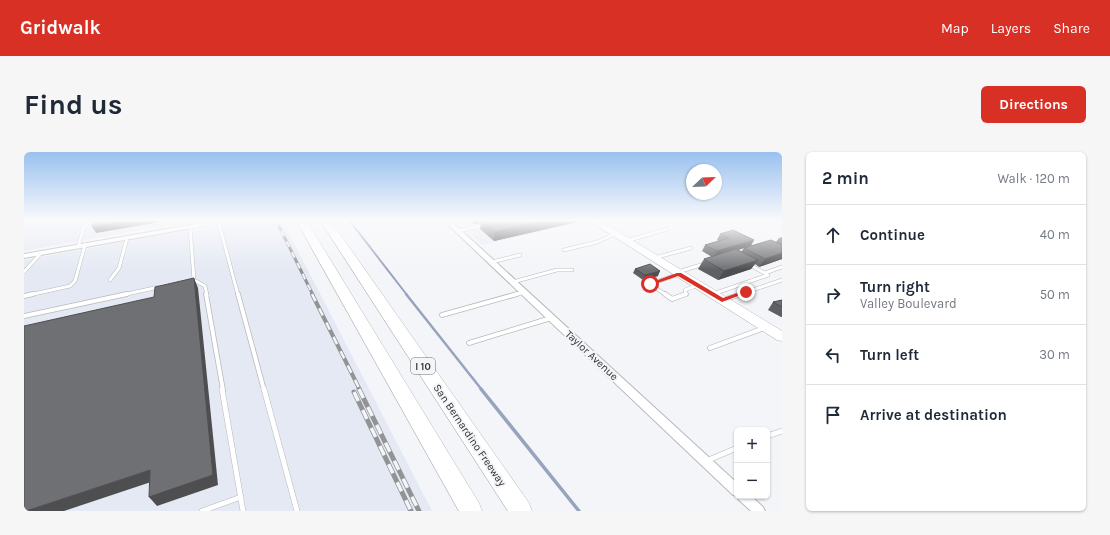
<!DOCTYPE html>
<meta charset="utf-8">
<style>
body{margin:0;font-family:Karla,sans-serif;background:#f6f6f7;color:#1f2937}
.controls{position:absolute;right:12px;bottom:12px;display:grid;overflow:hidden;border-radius:6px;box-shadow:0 1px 3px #0004}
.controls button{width:36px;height:36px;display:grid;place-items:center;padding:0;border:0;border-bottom:1px solid #e0e1e3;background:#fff;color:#1f2937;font:20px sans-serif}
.compass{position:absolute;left:662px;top:12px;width:36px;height:36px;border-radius:50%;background:#fff;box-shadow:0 1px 3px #0004;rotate:67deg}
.stop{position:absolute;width:12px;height:12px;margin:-9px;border:3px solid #d93025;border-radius:50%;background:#fff}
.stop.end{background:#d93025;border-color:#fff;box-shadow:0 1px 4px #0008}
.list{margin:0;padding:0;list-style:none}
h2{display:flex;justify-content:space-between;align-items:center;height:52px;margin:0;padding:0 16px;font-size:17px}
h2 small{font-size:13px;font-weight:400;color:#747a83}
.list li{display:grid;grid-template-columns:26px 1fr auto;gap:12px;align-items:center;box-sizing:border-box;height:60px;padding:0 16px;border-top:1px solid #e0e1e3}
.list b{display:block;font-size:15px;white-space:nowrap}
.list p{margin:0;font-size:13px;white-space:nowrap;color:#747a83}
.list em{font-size:13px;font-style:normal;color:#747a83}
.icon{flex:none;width:22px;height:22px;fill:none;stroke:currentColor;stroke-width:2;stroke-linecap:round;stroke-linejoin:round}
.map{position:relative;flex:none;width:758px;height:359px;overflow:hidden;border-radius:6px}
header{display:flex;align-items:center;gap:24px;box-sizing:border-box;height:56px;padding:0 20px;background:#d93025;color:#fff}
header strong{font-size:19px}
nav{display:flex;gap:22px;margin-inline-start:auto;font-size:14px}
.intro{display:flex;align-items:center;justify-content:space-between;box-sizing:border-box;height:96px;padding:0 24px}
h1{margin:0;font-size:28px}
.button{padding:10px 18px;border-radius:6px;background:#d93025;color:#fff;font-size:14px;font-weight:700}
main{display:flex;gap:24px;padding:0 24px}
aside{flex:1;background:#fff;border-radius:6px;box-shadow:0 1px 3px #0004}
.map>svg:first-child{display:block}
.built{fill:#e4e9f3}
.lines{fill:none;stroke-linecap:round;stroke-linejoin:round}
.stream-far2{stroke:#98a4be;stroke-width:2}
.stream-far1{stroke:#98a4be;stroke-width:2.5}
.stream{stroke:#98a4be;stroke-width:3.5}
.lane-far2-casing{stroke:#b7b9bc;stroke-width:4}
.lane-far1-casing{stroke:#b7b9bc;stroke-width:5.5}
.lane-casing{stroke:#b7b9bc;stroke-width:6}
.street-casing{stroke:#b7b9bc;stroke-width:2}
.primary-casing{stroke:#b7b9bc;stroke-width:1}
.highway-casing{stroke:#b7b9bc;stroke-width:1}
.lane-far2{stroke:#fff;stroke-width:3}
.lane-far1{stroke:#fff;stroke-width:4}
.lane{stroke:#fff;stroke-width:5}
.street{fill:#fff;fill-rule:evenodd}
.primary{fill:#fff;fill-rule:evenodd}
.highway{fill:#fff;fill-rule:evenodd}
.rail-far2-casing{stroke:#929395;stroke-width:3}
.rail-far1-casing{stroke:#929395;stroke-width:4}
.rail-casing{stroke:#929395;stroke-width:5}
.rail-far2{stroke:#f3f5f8;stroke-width:2;stroke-dasharray:6;stroke-linecap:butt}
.rail-far1{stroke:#f3f5f8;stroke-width:2.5;stroke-dasharray:8;stroke-linecap:butt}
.rail{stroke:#f3f5f8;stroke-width:3.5;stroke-dasharray:10;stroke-linecap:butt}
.wall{fill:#5f6063;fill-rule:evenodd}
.shaded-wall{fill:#4e4e50}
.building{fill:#6f7073;stroke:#4e4e50}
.route{fill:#d93025}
.labels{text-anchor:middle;stroke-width:4;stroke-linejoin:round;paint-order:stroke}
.shield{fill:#f3f5f8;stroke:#6c6c6e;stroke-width:1}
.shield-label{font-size:10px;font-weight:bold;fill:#323233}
.street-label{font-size:11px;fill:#323233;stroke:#f3f5f8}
</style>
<header>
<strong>Gridwalk</strong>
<nav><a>Map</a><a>Layers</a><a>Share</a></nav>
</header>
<div class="intro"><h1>Find us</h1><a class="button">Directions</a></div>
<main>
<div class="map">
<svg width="758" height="359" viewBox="0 0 758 359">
<rect width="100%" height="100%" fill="#f3f5f8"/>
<!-- built -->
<g class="built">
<path d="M0,68H172L0,99Z"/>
<path d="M191,68H258L408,359H0V108L148,81L173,79L192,74Z"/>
<path d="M432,68H554L556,70L458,93Z"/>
</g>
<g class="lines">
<!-- stream-far2 -->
<path class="stream-far2" d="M325,68L383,143"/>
<!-- stream-far1 -->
<path class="stream-far1" d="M382,142L458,238"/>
<!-- stream -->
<path class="stream" d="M457,237L555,359"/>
<defs>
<g id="lane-far2">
<path d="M194,68L214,143"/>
<path d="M398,69L400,68"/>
<path d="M170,73L177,68"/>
<path d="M166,75L170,128L181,134L183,143"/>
<path d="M166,75L194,69"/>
<path d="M434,79L461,73"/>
<path d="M602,89L643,77"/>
<path d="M54,95L60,75L67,68"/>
<path d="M540,98L573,90L591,82"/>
<path d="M630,106L667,96"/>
<path d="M468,110L496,103"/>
<path d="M0,120L17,101"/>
<path d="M654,120L680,112"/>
<path d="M741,121L758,115"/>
<path d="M86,128L95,116L103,86"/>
<path d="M489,130L533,118H548"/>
<path d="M689,142L744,123L726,113"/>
<path d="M5,143L46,134L51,129L61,93"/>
<path d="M98,143L135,135"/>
<path d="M490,143L500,140"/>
<path d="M642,143L626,132L655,122"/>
<path d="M659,143L662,142L661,138L674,133"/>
<path d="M714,143L758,128"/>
</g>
<g id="lane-far1">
<path d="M182,142L199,238"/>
<path d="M214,142L240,238"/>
<path d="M641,142L648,147L662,142"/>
<path d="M0,144L9,142"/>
<path d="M699,148L717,142"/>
<path d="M418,163L493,142"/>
<path d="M0,164L103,142"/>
<path d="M445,191L527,166"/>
<path d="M686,196L740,176"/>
</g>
<g id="lane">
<path d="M198,237L219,359"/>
<path d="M240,237L273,359"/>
<path d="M743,284L758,279"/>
<path d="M682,309L713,296"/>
<path d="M178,359L217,345"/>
</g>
<g id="street">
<path d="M419,68H426L713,331V344H727L739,355L741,359H727L715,348L713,344L709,343Z"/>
<path d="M166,73L168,74V76L0,106V102Z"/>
</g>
<path id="primary" d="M564,68H575L758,179V189L753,188Z"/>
<g id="highway">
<path d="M272,68H282L455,351L458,359H435Z"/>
<path d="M296,68H306L505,351L508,359H484Z"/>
</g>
</defs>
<!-- lane-far2 casing -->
<use href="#lane-far2" class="lane-far2-casing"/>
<!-- lane-far1 casing -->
<use href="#lane-far1" class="lane-far1-casing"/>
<!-- lane casing -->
<use href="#lane" class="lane-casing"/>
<!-- street casing -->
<use href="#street" class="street-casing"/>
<!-- primary casing -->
<use href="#primary" class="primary-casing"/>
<!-- highway casing -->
<use href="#highway" class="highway-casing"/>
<!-- lane-far2 -->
<use href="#lane-far2" class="lane-far2"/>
<!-- lane-far1 -->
<use href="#lane-far1" class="lane-far1"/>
<!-- lane -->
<use href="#lane" class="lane"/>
<!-- street -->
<use href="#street" class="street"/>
<!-- primary -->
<use href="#primary" class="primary"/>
<!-- highway -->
<use href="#highway" class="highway"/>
<defs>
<path id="rail-far2" d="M252,68L289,143"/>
<path id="rail-far1" d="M288,142L336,238"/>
<g id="rail">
<path d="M335,237L395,359"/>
<path d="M330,240L387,359"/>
</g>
</defs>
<!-- rail-far2 casing -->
<use href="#rail-far2" class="rail-far2-casing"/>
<!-- rail-far1 casing -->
<use href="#rail-far1" class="rail-far1-casing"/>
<!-- rail casing -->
<use href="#rail" class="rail-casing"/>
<!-- rail-far2 -->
<use href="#rail-far2" class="rail-far2"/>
<!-- rail-far1 -->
<use href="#rail-far1" class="rail-far1"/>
<!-- rail -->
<use href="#rail" class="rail"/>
</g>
<!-- wall -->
<g class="wall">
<path d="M446,68H475L477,69L553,70L470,89L456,77L457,71L450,72Z"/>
<path d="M696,82L727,94L752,90L755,86L758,85V107L735,115L731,112L727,117L694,128L674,117L680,107L688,105L678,99L681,93L695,89L693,88ZM720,96L717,100L714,98Z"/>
<path d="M611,117L634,124L619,128L609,121Z"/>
<path d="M758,148V165H757L744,158L749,150Z"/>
</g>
<!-- shaded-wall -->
<g class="shaded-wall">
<path d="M107,68H148L72,81L68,75Z"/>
<path d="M451,68H464L457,69V71L450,72Z"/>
<path d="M524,68H554L553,70L470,89L471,80Z"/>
<path d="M730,88L727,94L690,105L693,99Z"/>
<path d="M758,101V107L735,115L741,107Z"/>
<path d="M734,108L727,117L694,128L700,119Z"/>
<path d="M636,119L634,124L619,128L621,123Z"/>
<path d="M170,126L174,136L194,333L133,354L125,345Z"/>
<path d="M126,318L133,328L40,359H2Z"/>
</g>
<!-- building -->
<g class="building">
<path d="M70,68H107L68,75Z"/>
<path d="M459,68H475L477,69L482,68H524L471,80L457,69Z"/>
<path d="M709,78L730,88L693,99L681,93L705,86L696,82Z"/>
<path d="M747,88L758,93V101L741,107L720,96Z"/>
<path d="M712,97L734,108L700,119L680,107Z"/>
<path d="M626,112L636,119L621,123L611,117Z"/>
<path d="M170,126L189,323L125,345L126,318L2,359H0V174L130,145L131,135Z"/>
<path d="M758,148V155L749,150Z"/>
</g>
<!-- sky -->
<linearGradient id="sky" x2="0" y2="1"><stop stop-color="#99c1ef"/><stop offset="0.58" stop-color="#fafafc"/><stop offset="1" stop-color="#fafafc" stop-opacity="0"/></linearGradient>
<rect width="758" height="118" fill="url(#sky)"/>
<!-- route -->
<path class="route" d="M653,121H657L699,146L722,138L725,140L698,150L654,124L628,133L623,132Z"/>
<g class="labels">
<!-- shield labels -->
<rect class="shield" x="387" y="206" width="24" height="16" rx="3"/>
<g class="shield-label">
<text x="399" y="218">I 10</text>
</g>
<!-- street labels -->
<g class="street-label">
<text transform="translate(568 203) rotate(43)" y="4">Taylor Avenue</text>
<text transform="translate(446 283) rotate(56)" y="4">San Bernardino Freeway</text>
</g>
</g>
</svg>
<div class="controls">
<button>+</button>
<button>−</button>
</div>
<svg class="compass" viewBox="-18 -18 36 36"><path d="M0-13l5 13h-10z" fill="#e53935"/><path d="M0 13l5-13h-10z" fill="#747a83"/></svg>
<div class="stop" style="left:626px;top:132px"></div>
<div class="stop end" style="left:722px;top:140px"></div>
</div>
<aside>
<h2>2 min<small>Walk · 120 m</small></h2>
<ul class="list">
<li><svg class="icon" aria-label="ahead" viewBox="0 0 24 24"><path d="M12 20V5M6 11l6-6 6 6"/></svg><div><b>Continue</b></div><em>40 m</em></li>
<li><svg class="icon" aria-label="right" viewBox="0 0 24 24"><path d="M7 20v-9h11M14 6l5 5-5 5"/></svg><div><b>Turn right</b><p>Valley Boulevard</p></div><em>50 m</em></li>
<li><svg class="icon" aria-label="left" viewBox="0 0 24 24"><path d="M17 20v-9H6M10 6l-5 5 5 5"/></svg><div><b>Turn left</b></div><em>30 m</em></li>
<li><svg class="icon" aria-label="arrive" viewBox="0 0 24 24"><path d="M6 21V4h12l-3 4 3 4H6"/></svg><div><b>Arrive at destination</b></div></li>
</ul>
</aside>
</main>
